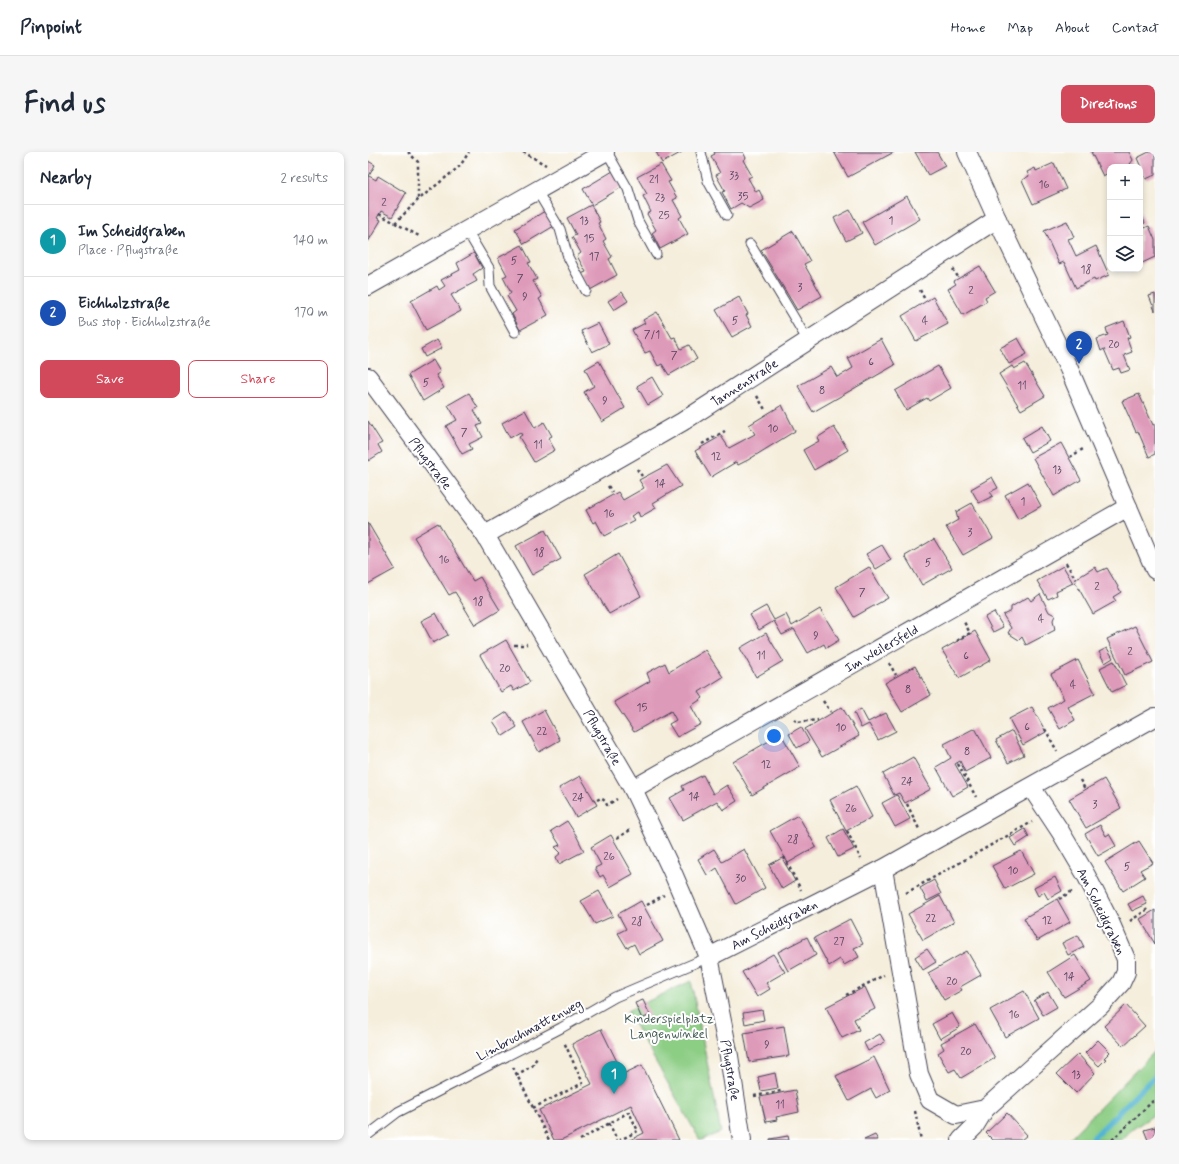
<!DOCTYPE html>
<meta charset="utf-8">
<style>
body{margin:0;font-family:Mynerve,sans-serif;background:#f6f6f7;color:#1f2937}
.controls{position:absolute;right:12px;top:12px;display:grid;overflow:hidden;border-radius:8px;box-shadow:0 2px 6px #0003}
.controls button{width:36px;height:36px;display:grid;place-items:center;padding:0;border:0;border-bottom:1px solid #e0e1e3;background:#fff;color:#1f2937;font:20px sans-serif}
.you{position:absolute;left:406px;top:584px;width:14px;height:14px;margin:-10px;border:3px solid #fff;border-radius:50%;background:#1a73e8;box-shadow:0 0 0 6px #1a73e833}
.badge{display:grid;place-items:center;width:26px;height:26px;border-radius:50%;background:#d1495b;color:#fff;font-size:13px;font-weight:700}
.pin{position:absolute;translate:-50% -33px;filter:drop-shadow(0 1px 2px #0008)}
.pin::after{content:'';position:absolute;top:21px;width:14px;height:12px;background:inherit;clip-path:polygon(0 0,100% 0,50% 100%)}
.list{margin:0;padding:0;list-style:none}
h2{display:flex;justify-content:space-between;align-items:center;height:52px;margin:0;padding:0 16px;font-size:17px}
h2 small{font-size:13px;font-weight:400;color:#747a83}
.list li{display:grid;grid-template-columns:26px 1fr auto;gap:12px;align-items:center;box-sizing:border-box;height:72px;padding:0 16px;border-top:1px solid #e0e1e3}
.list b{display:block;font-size:15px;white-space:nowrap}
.list p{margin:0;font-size:13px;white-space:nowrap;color:#747a83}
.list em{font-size:13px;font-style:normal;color:#747a83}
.actions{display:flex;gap:8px;padding:12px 16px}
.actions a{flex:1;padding:9px 0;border:1px solid #d1495b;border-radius:8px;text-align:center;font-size:14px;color:#d1495b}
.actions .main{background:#d1495b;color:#fff}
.icon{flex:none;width:22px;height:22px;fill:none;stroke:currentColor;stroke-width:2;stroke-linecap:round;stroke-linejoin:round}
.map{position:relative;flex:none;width:787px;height:988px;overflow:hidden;border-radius:8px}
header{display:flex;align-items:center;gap:24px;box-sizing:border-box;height:56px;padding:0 20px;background:#fff;border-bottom:1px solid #e0e1e3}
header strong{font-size:19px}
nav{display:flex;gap:22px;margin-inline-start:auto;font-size:14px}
.intro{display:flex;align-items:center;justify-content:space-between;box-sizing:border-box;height:96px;padding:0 24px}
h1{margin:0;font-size:28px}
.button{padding:10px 18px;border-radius:8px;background:#d1495b;color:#fff;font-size:14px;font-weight:700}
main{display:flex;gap:24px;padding:0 24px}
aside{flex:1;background:#fff;border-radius:8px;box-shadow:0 2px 6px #0003}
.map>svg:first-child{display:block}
.green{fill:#8dce85;stroke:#587860}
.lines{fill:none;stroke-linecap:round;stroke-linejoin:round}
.stream{stroke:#54b5d2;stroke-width:5.5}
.building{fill:#de9ab9}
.service-casing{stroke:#424153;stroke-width:11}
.minor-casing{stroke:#424153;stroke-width:20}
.path{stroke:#424153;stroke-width:2.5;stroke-dasharray:3 3;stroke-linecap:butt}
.service{stroke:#fff;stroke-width:9}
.minor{stroke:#fff;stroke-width:18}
.labels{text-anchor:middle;stroke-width:4;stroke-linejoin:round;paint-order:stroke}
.number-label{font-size:11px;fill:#51405a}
.street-label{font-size:13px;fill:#22223b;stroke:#fff}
.park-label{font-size:13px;fill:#475e55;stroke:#fff}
</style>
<header>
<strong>Pinpoint</strong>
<nav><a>Home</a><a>Map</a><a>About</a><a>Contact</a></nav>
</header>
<div class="intro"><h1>Find us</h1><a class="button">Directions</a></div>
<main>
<aside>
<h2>Nearby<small>2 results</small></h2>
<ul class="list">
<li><span class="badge" style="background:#0f9aa8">1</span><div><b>Im Scheidgraben</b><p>Place · Pflugstraße</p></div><em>140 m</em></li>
<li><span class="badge" style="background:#1a4fb4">2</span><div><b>Eichholzstraße</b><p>Bus stop · Eichholzstraße</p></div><em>170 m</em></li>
</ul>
<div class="actions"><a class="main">Save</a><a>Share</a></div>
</aside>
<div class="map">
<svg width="787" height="988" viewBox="0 0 787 988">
<rect width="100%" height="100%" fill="#fff"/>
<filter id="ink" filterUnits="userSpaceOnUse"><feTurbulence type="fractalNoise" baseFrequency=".025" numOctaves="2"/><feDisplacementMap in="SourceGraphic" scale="8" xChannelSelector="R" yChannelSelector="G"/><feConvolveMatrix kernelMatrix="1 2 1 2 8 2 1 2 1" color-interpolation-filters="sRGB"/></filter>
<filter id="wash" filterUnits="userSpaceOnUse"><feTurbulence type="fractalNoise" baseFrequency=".012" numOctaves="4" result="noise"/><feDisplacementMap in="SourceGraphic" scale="16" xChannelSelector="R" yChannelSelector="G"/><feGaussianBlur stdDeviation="0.9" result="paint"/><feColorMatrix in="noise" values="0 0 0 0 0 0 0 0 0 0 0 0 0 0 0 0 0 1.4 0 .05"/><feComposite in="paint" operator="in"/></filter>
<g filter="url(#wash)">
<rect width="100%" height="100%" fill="#f5eedc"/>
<!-- green -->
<g class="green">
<path d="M323,829L353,980L333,988H332L259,859Z"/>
<path d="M787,899V962L762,979L754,988H700Z"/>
</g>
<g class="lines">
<!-- stream -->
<path class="stream" d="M723,988L787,924"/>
</g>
<g id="blocks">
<!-- building -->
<g class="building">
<path d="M288,0H314L294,11Z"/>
<path d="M346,0H375L378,6L375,8L384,24L380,26L388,40L391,38L396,48L381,56L373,51L363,57L354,40L357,39L348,23L352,21L343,4L347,2Z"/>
<path d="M466,0H526L480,25Z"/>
<path d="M547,0H569L577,14L560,23Z"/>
<path d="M723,0H761L765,8L760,15H742V20L735,24Z"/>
<path d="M781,0H787V23L778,27L769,6Z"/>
<path d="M0,9L7,13L1,24L8,28L10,24L38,41L24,65L13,59L9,66L13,68L0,90Z"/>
<path d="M686,11L698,37L665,52L654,28L661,24L659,20L667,16L668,19Z"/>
<path d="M293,12L303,29L300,30L309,46L305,48L314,64L311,66L320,82L292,97L284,81L288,78L279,62L283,60L275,44L279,42L269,25Z"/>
<path d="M245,19L254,35L224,53L215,37Z"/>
<path d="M539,44L552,67L507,93L494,70Z"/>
<path d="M223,53L232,70L230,71L238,87L235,89L244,105L241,107L249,123L222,138L213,122L218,120L209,104L213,101L204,85L208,83L199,66Z"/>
<path d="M482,58L494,81L478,89L466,66Z"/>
<path d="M177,59L186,74L156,92L147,77Z"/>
<path d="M772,60L777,71L772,73Z"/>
<path d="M699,69L706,85L700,87L708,104L728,94L741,123L727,129L726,127L708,136L696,110L691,112L676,79Z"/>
<path d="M781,74L787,88V105L772,112V78Z"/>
<path d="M425,79L442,109L436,112L454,144L429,158L393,98Z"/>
<path d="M154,93L163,110L160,111L169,127L165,129L174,145L171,147L180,163L152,178L144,162L148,159L139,144L143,141L135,125L139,123L130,106Z"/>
<path d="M106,101L114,116L105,122L109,129L83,143L93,159L58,178L43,149L69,134L71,138L77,134L73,128L92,118L89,111Z"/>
<path d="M612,114L627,139L617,145L619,149L595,163L580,137L588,132L586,129Z"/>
<path d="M254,140L260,149L246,158L240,149Z"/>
<path d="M787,142V159L781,144Z"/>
<path d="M371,145L380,162L378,163L384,174L364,185L348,158Z"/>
<path d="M565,145L580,172L548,189L534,164Z"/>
<path d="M289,160L304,186L307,185L313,197L321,193L329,207L301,223L294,212L290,214L282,199L277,201L264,178L277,171L275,168Z"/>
<path d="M756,169L762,185L759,186L764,200L756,203L762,218L753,221L751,216L745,218L736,197L733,199L729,187L740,183L738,176Z"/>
<path d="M230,171L241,192L224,200L213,179Z"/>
<path d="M650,186L659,202L641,212L632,196Z"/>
<path d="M513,187L527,213L445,260L430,234L463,215L469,225L477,221L485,216L480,206Z"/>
<path d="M69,188L74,196L57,205L53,197Z"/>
<path d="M65,208L72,220L68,223L76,236L55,249L40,223Z"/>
<path d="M231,209L257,256L234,270L216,240L226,234L217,217Z"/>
<path d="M657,211L677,244L653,258L631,222L644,214L646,217Z"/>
<path d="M570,214L583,236L561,249L559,246L538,258L527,239Z"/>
<path d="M284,225L295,244L280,253L269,234Z"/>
<path d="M101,241L110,256L106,258L114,272L109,274L115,285L101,292L104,297L94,302L78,274L89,268L80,253Z"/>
<path d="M771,242L785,273L787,272V302L781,305L770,279L768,280L754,249Z"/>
<path d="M414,253L427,279L380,308L370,313L368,310L343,325L327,299L353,284L361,296L387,282L381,273Z"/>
<path d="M157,258L167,276L176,270L184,284L180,286L187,298L166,310L151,285L154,283L152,280L142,286L134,271Z"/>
<path d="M0,269L14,291L10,293L14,300L0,309Z"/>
<path d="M674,274L682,289L662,300L654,286Z"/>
<path d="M466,275L480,298L446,318L435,298L451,289L449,286Z"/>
<path d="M693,291L713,328L686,344L665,306Z"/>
<path d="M299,313L313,334L285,351L288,356L272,365L270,360L263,364L266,368L236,384L228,369L225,371L218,358L250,340L255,348L276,336L271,328Z"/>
<path d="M624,325L630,336L622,340L625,344L611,351L603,337Z"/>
<path d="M660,330L673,354L650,367L637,343Z"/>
<path d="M604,351L625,386L595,403L578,375L590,368L588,360Z"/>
<path d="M0,371L27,417L0,432Z"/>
<path d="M70,371L105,429L112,425L132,458L107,473L87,440L81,443L46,385Z"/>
<path d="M177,378L193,407L164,423L148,394Z"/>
<path d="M566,387L584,416L554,433L537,404Z"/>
<path d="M514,393L523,408L508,417L498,402Z"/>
<path d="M250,402L273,444L241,462L217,422Z"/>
<path d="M695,414L705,431L688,439L689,443L680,447L669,429Z"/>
<path d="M501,415L520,446L486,465L468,435Z"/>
<path d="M727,415L730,420L739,416L753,440L745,445L748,449L725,462L706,428Z"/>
<path d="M672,442L681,460L687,463L685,468L687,478L658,493L654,485L651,488L640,481L643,476L635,463L643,459V455L660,445L663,449Z"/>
<path d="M398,454L406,468L418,462L424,474L452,457L471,488L458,496L456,492L440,501L426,477L414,483L406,469L391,478L382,463Z"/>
<path d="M626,460L635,475L625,480L617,465Z"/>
<path d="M68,461L80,483L65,491L53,469Z"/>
<path d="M767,474L785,510L757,523L739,487Z"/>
<path d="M607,479L623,508L591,526L574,498Z"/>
<path d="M398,481L415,509L388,525L372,496Z"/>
<path d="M138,488L162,530L146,539L143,534L133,540L112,503Z"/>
<path d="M739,496L745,506L737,511L731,500Z"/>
<path d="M337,498L355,525L331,540L335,546L323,554L333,572L309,585L301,572L308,568L303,559L266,580L246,550L282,529L279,521L297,511L301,520Z"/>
<path d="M710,508L727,541L700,555L707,568L692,577L680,556L696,547L683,522Z"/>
<path d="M746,509L758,533L744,540L732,516Z"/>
<path d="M547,514L563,543L534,560L517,531Z"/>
<path d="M474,555L491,584L454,605L437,577Z"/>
<path d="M664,555L678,580L655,593L641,567Z"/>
<path d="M493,557L500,570L518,561L528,579L510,588L501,572L493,576L486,561Z"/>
<path d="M176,558L192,588L171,600L155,570Z"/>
<path d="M139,560L149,575L135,584L125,569Z"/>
<path d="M433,575L441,589L429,596L421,582Z"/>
<path d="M607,576L623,606L597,620L592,609L587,612L600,635L584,644L568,615L583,606L576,592Z"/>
<path d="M644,579L656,603L640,611L628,588Z"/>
<path d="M413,582L432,615L384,643L365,610Z"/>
<path d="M545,605L563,637L537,651L531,641L526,643L515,622Z"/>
<path d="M335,623L345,642L359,633L369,649L355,658L349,649L315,668L302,646L316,638L314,634Z"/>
<path d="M212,624L229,653L208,665L191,636Z"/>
<path d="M736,627L753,656L718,676L701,647Z"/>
<path d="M488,634L504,665L478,679L462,648Z"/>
<path d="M529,643L542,667L527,675L514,651Z"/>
<path d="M430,663L448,695L420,711L402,679Z"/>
<path d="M199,669L208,683L216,699L191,712L188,705L193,701L187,695L192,693L183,679Z"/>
<path d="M732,673L738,684L741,682L748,694L730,704L717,682Z"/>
<path d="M475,677L486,697L470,705L460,686Z"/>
<path d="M657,677L661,685L647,694L642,686Z"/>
<path d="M243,683L265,722L242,735L235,723L232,725L227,716L233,713L223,695Z"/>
<path d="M771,689L785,711L772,718L777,725L755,739L737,710Z"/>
<path d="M346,697L354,710L376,697L397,736L368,752L349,716L339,723L330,707Z"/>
<path d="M653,699L666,722L637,737L624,714Z"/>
<path d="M414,706L427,729L414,737L401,713Z"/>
<path d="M687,725L694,739L680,747L676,740L670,744L666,736Z"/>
<path d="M566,728L573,742L559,749L552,736Z"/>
<path d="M231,739L245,764L227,772L213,749Z"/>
<path d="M572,744L586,770L555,788L540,762Z"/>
<path d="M775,744L779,752L764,759L760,752Z"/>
<path d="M689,747L702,770L669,789L656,766Z"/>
<path d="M273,749L295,789L271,802L266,792L259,796L250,781L258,777L250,762Z"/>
<path d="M787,758V792L772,767Z"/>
<path d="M482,767L495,792L486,796L491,805L476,813L472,807L461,814L446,786Z"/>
<path d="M710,783L716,795L700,803L694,791Z"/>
<path d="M439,785L448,803L420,819L410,800Z"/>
<path d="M559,797L568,810L555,818L547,805Z"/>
<path d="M599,799L613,823L592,835L594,838L576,848L560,821Z"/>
<path d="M405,802L417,820L398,831L402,837L389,845L374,820Z"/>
<path d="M707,803L723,829L696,845L680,820Z"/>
<path d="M497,835L507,857L486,867L491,878L474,886L458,855Z"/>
<path d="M656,839L671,866L637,885L622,858Z"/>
<path d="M680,840L689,855L675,863L666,848Z"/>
<path d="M275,848L282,863L274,867L267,851Z"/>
<path d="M758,853L777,874L755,894L736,874Z"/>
<path d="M394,858L396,868L377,872L375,861Z"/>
<path d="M584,861L592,875L572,887L564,872Z"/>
<path d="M607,872L627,906L593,926L587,917L581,920L570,901L576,897L573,891Z"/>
<path d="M416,874L421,904L381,910L376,881Z"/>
<path d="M233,877L255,922L274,913L311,988H262L276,981L263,953L193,988H186L171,958L224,932L204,892Z"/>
<path d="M512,882L517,890L500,899L496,891Z"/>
<path d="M730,888L742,900L736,906L738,907L731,914L717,901Z"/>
<path d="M710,902L727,921L708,941L689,922Z"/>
<path d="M506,905L522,938L508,946L503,937L481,949L468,924Z"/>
<path d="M407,921L410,936L393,939L390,925Z"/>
<path d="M427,938L431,960L408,965L409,968L398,970L392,945Z"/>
<path d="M639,961L659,983L653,988H625L618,981Z"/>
<path d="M787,975V988H780L776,978Z"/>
<path d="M507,983L510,988H496Z"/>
<path d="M420,984L421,988H402V987Z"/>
</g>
</g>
</g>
<g filter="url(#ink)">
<use href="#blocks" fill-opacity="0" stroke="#424153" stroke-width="1"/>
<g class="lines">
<defs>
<g id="service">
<path d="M239,0L260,37L270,69L288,102"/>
<path d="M333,0L340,29L359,63"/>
<path d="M169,39L192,77L200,105L218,139"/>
<path d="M99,79L121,116L122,134L147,180"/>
<path d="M382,92L440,189"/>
<path d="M0,983L30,960L193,876L247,845L341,805"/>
</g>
<g id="minor">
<path d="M599,0L629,67L701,217L787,418"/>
<path d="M0,134L237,0"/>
<path d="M0,225L117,383L265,637L304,719L341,805L361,904L374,988"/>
<path d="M117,383L314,270L629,67"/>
<path d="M265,637L760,355"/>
<path d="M515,717L551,922L562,948L588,963L617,957L733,853L753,831L758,820V807L742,770L718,723L692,679L663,635"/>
<path d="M341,805L515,717L787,565"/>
<path d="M593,988L606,975L617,957"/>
</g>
</defs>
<!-- service casing -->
<use href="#service" class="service-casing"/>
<!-- minor casing -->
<use href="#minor" class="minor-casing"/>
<!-- path -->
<g class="path">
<path d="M40,0L50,10V48"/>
<path d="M155,0L178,13"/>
<path d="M11,62L51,84"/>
<path d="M27,71L50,48L92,14L101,0"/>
<path d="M585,117L590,125"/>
<path d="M552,138L557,148"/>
<path d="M389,244L398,259"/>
<path d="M334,292L357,279"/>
<path d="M702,305L715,297"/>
<path d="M269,317L274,324"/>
<path d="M240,334L244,340"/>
<path d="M698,411L707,426"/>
<path d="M589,489L602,481L596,470"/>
<path d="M146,493H155L159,492"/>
<path d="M521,511L528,523"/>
<path d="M455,549L463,560"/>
<path d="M426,567L429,570L450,568"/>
<path d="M677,577L689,599"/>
<path d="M590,612L608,645"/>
<path d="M712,628L717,637"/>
<path d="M229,648L233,646L237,649L239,653L249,647"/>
<path d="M539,652L551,677"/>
<path d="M479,679L493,707"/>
<path d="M249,686L264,677"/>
<path d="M416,705L433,738"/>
<path d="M538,741L664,670"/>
<path d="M691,747L706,738"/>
<path d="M279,753L296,743"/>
<path d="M762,769L780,757"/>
<path d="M478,843L516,823"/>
<path d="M145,915L181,988"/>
<path d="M148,923L164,914L170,904"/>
<path d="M386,944L413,939"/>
<path d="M165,956L215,931L196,890"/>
<path d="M547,959L553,988"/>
<path d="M241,971L249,988"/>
<path d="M212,988L261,960L270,979L252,988"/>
<path d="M744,988L787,947"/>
</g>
<!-- service -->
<use href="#service" class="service"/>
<!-- minor -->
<use href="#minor" class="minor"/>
</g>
</g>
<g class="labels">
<!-- number labels -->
<g class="number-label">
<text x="366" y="27">33</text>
<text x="286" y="31">21</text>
<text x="676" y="36">16</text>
<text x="375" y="48">35</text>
<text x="292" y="49">23</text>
<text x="16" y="54">2</text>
<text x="296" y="67">25</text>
<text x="216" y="72">13</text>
<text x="523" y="72">1</text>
<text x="221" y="90">15</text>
<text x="226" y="108">17</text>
<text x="146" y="112">5</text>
<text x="718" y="121">18</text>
<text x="152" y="130">7</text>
<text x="432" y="139">3</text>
<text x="603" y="142">2</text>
<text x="157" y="148">9</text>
<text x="367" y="172">5</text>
<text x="557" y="172">4</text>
<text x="284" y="186">7/1</text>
<text x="746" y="196">20</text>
<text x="306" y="207">7</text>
<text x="503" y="213">6</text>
<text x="58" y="234">5</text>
<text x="654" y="237">11</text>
<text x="454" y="242">8</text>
<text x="237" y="252">9</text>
<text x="405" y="280">10</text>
<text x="96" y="284">7</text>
<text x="170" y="296">11</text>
<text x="348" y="308">12</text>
<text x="689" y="321">13</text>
<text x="292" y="335">14</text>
<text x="655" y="353">1</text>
<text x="241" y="365">16</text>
<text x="602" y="384">3</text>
<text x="171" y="404">18</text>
<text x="76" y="411">16</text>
<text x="560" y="414">5</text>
<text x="729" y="438">2</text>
<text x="494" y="444">7</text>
<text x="110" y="453">18</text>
<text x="673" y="470">4</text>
<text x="448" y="487">9</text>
<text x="762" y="503">2</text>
<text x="393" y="507">11</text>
<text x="598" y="507">6</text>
<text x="137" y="520">20</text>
<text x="705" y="536">4</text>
<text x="540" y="541">8</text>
<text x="274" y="559">15</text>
<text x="659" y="578">6</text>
<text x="473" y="579">10</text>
<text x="174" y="583">22</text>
<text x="599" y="603">8</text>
<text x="398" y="616">12</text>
<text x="539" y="633">24</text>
<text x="326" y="648">14</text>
<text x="210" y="649">24</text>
<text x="727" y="656">3</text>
<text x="483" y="660">26</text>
<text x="425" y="691">28</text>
<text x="241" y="708">26</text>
<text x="759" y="718">5</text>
<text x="645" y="722">10</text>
<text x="373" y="730">30</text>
<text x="563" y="770">22</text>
<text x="679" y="772">12</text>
<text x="269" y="773">28</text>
<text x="471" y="793">27</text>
<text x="701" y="828">14</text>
<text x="584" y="833">20</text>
<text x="646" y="866">16</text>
<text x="399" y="896">9</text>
<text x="598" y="903">20</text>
<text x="708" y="926">13</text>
<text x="412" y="956">11</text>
</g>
<!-- street labels -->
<g class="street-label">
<text transform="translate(376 230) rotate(-33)" y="5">Tannenstraße</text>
<text transform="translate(63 311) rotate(53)" y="5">Pflugstraße</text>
<text transform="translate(513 496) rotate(-30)" y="5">Im Weilersfeld</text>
<text transform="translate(235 585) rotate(60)" y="5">Pflugstraße</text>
<text transform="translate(734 759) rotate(64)" y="5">Am Scheidgraben</text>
<text transform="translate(406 772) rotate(-27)" y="5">Am Scheidgraben</text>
<text transform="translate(161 877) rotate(-28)" y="5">Limbruchmattenweg</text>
<text transform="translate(363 918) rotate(80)" y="5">Pflugstraße</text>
</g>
<!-- park labels -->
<g class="park-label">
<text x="301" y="871">Kinderspielplatz<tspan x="301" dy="15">Langenwinkel</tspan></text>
</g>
</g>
</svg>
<div class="controls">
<button>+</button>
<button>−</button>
<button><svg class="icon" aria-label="layers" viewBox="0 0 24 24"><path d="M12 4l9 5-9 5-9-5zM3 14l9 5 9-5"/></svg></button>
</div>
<div class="you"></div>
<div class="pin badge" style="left:246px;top:942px;background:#0f9aa8">1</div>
<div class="pin badge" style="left:711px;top:212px;background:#1a4fb4">2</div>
</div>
</main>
